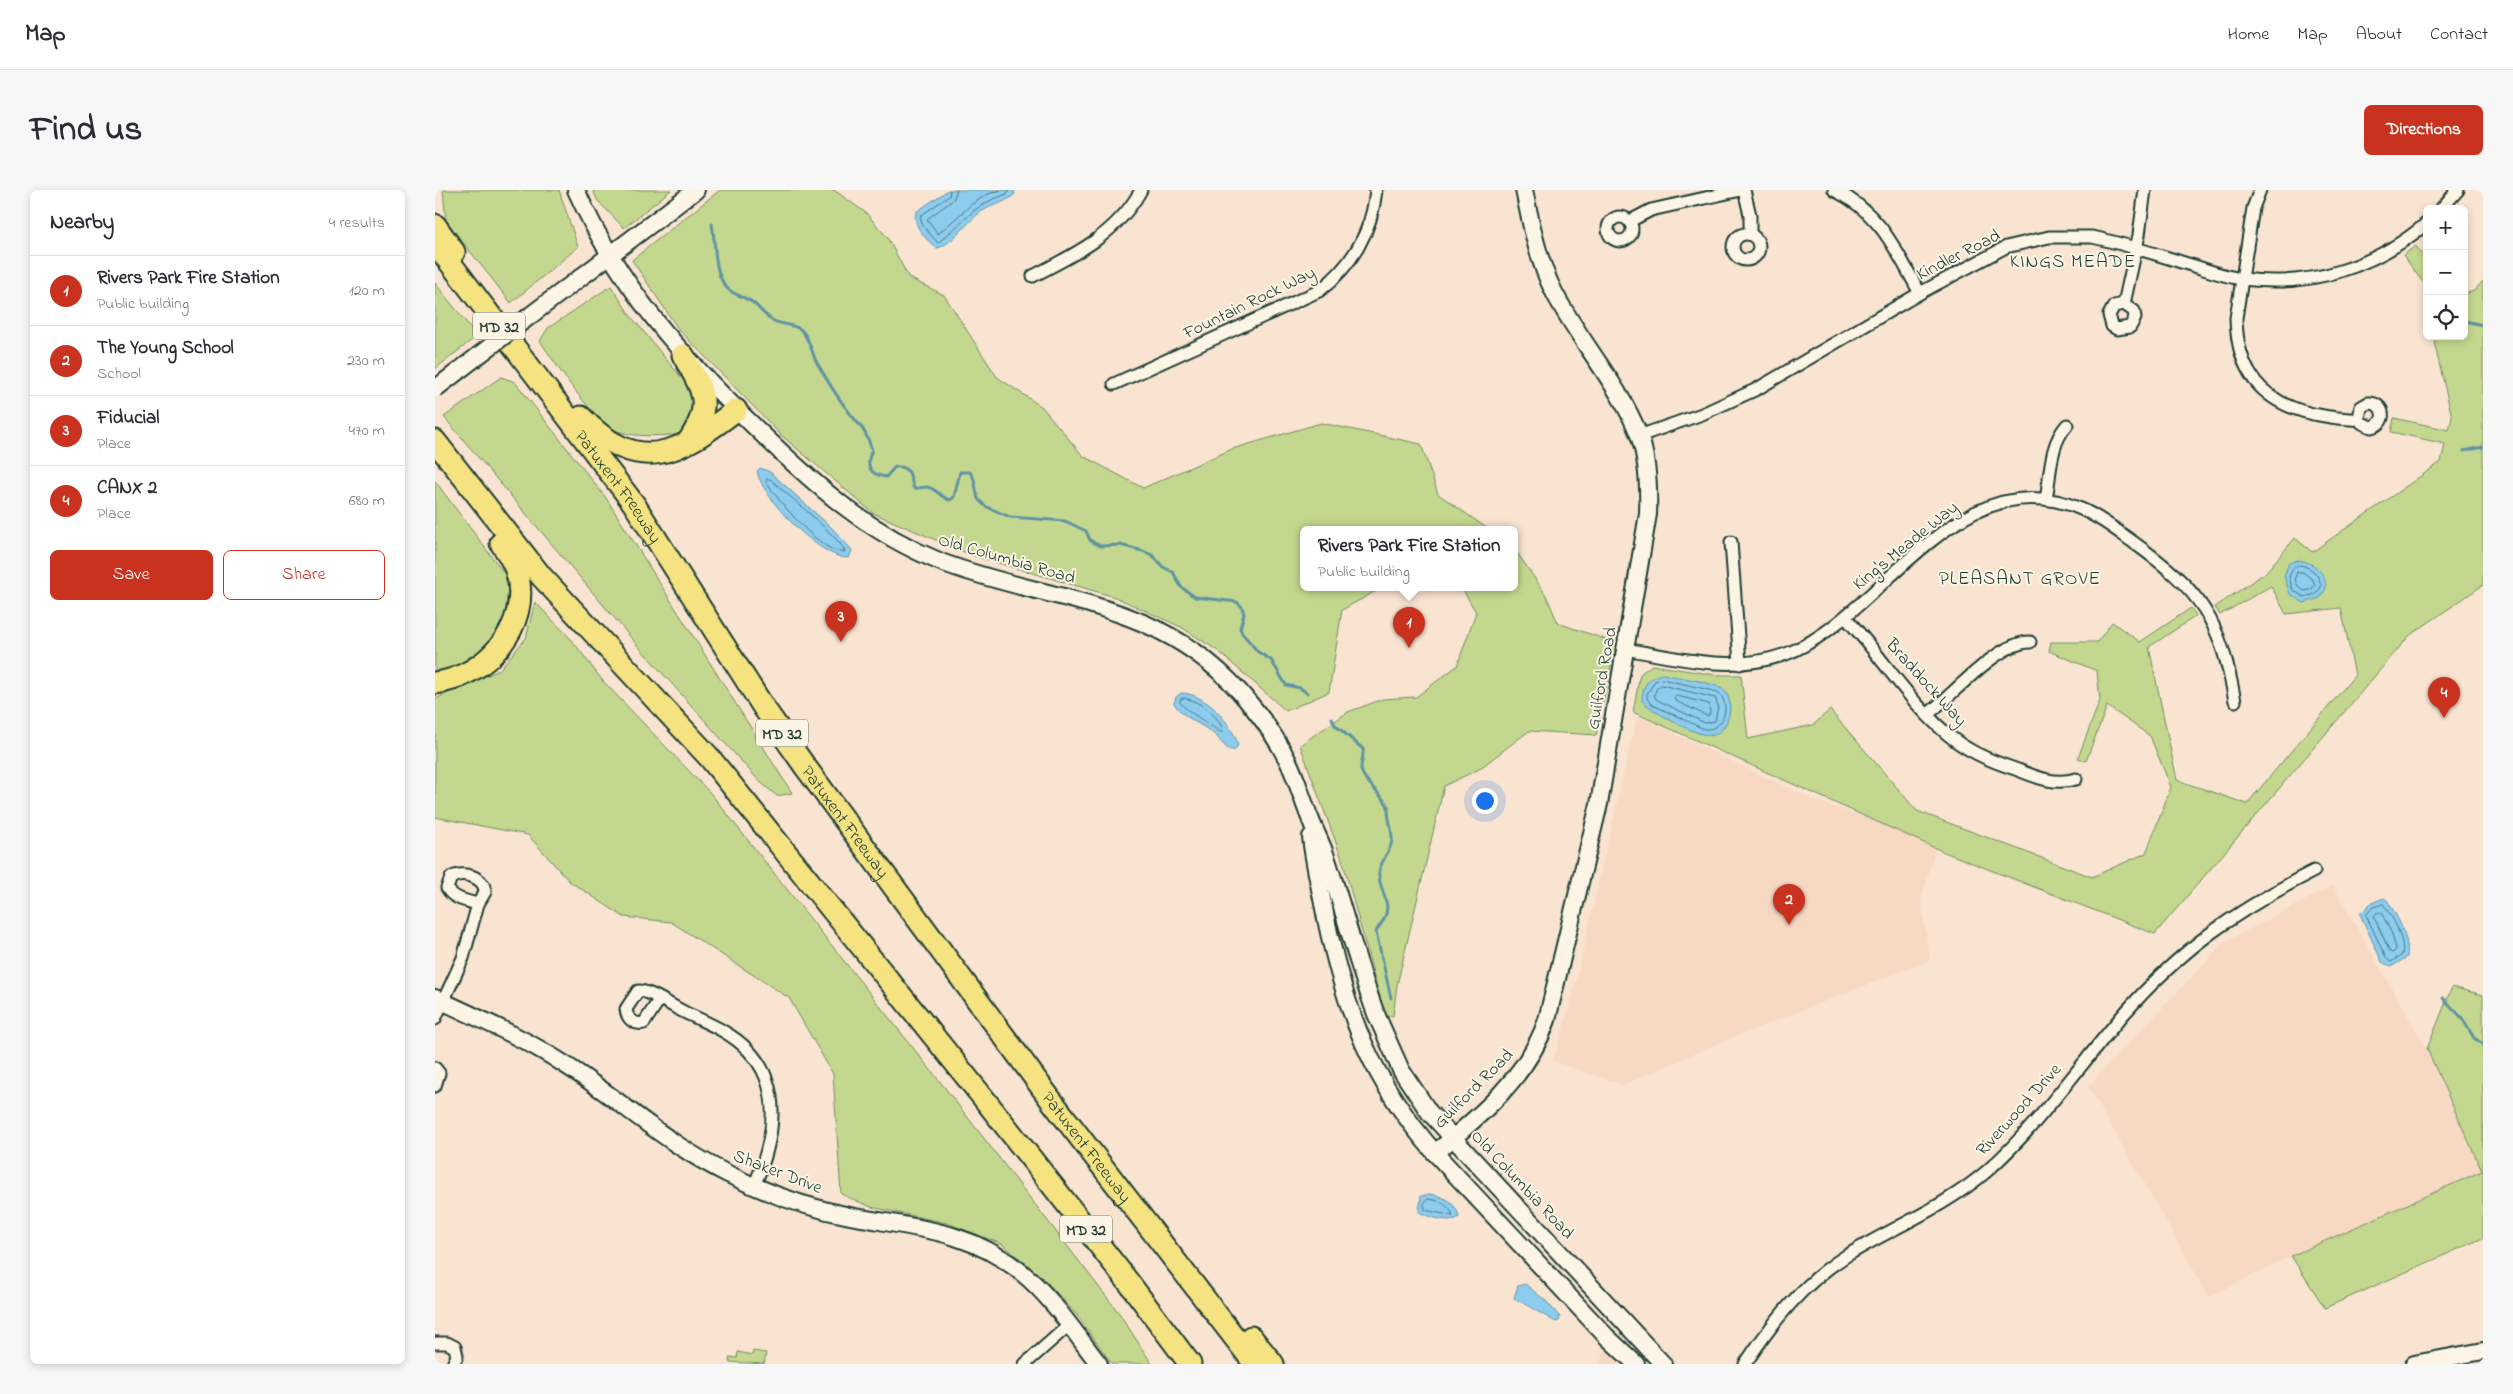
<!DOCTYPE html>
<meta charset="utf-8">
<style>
body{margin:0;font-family:"Indie Flower",sans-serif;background:#f7f7f7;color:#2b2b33}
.controls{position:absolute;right:15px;top:15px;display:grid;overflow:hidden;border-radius:8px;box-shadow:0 2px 8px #0003}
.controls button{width:45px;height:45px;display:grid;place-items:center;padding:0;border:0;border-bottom:1px solid #e1e1e2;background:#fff;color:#2b2b33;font:25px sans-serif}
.you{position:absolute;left:1049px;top:610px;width:18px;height:18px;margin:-12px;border:4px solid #fff;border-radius:50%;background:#1a73e8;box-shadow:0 0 0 8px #1a73e833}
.badge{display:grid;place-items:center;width:32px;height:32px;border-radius:50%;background:#c8321e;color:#fff;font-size:16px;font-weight:700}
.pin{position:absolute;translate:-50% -41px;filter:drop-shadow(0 1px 2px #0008)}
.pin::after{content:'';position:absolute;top:26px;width:18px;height:15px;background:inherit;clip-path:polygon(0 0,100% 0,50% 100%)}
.popup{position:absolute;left:865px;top:336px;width:218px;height:65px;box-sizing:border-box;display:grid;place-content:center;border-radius:8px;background:#fff;filter:drop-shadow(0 1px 4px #0005);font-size:16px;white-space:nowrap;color:#7c7c81}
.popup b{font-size:19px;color:#2b2b33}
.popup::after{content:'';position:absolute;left:50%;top:100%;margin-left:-10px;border:10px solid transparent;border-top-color:#fff}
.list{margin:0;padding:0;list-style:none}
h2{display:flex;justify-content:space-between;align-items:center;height:65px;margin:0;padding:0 20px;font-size:21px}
h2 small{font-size:16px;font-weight:400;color:#7c7c81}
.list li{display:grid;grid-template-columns:32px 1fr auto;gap:15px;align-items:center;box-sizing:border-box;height:70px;padding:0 20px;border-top:1px solid #e1e1e2}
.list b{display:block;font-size:19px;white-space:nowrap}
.list p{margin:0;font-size:16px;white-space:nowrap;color:#7c7c81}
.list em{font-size:16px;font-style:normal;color:#7c7c81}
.actions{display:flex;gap:10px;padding:15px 20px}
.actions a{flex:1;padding:11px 0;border:1px solid #c8321e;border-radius:8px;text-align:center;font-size:18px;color:#c8321e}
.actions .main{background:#c8321e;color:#fff}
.icon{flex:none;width:28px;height:28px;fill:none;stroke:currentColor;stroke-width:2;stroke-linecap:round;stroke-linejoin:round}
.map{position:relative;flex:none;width:2048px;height:1174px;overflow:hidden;border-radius:8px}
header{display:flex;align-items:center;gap:30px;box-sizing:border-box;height:70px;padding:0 25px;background:#fff;border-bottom:1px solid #e1e1e2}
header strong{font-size:24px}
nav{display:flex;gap:28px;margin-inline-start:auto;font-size:18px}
.intro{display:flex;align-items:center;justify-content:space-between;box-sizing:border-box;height:120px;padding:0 30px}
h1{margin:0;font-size:35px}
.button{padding:12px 22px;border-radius:8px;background:#c8321e;color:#fff;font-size:18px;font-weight:700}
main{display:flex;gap:30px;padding:0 30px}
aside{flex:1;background:#fff;border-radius:8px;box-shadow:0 2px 8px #0003}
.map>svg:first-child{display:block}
.built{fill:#f7d8c3}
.green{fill:#c3d88e;stroke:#718a61}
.water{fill:#8dccee;stroke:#6193a4}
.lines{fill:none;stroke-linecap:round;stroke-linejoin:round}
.shore{stroke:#4b767e;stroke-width:1}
.stream{stroke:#6193a4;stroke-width:3}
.street-casing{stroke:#1f3d34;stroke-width:15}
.secondary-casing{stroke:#1f3d34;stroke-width:20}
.highway-casing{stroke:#1f3d34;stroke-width:25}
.street{stroke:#fcf5e5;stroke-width:11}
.secondary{stroke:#fcf5e5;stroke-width:16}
.highway{stroke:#f5e382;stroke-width:21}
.secondary-bridge-casing{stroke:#1f3d34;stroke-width:20;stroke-linecap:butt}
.secondary-bridge{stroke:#fcf5e5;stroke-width:16}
.labels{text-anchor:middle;stroke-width:4;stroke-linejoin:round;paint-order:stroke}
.shield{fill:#fcf5e5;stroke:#617469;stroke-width:1}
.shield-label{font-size:16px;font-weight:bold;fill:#1f3d34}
.street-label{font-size:18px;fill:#1f3d34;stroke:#fcf5e5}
.neighbourhood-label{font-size:19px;letter-spacing:1px;fill:#1f3d34;stroke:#fcf5e5}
</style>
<header>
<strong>Map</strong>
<nav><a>Home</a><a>Map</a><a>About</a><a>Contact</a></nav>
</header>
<div class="intro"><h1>Find us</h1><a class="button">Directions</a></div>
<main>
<aside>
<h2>Nearby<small>4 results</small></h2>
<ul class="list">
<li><span class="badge">1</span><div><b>Rivers Park Fire Station</b><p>Public building</p></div><em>120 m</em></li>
<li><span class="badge">2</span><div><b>The Young School</b><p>School</p></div><em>230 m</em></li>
<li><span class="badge">3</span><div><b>Fiducial</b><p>Place</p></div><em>470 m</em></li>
<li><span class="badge">4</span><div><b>CANX 2</b><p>Place</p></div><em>680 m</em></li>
</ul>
<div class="actions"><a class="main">Save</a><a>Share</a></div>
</aside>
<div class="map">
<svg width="2048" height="1174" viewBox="0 0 2048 1174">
<rect width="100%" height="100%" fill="#f9e4d1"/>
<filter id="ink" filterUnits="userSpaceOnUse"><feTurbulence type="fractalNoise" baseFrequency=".02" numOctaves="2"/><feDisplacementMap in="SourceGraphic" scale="10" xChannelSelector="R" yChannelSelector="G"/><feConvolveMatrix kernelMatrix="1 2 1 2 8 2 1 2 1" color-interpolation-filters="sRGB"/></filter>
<g filter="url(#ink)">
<!-- built -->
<g class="built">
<path d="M1202,526L1377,609L1502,653L1486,710L1495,770L1291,850L1188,895L1118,871L1136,812Z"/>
<path d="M1898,696L1992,859L2047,981L1856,1066L1774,1107L1653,896L1790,752Z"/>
<path d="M1171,1160L1188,1174H1163Z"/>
</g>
<!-- green -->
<g class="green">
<path d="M8,0H124L143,57L76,113L11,31Z"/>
<path d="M158,0H236L189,38L162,10Z"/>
<path d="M285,0H399L431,23L452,47L474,88L509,105L562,187L607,217L648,266L708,298L797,259L886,233L986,254L1003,304L1053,339H869V397H948L907,420L894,502L851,521L783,461L746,437L680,407L536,365L438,323L347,246L244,140L197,70Z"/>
<path d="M1981,56L1992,73V98L1968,65Z"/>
<path d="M2048,91V395L1974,446L1720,744L1509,662L1198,522L1205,484L1217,475L1281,485H1306L1313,549L1378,535L1395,520L1482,621L1657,687L1711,663L1736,597L1715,546L1672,516L1651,571L1643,568L1665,510L1662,481L1614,461L1616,452H1662L1677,432L1705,452L1756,418L1761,426L1714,457L1742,590L1812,614L1920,485L1906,418L1851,424L1836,396L1785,425L1780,417L1830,383L1860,348L1877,362L2006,272L2010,254L1956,242L1959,228L2014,240L2017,227L1999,152L2003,146H2029V104L2039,101Z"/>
<path d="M0,93L42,146L0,179Z"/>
<path d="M176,96L195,125L258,202C260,217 260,243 238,245C220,246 203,247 185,242C159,234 121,174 105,151L113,138Z"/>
<path d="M66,187L80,192L171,308L357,603L342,606L324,591L203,456L9,227Z"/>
<path d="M0,291L69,383L73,396L70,426L57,453L14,481L0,483Z"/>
<path d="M1079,358L1111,405L1123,433L1181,453L1161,545L1094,541L1044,579L1009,596L962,795L958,826H950L907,669L865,555L913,522L948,509L981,507L1022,476L1041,422L1026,397H1079Z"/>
<path d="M100,412L136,449L167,490L277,605L510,898L684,1123L717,1174H677L642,1125L607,1087L567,1054L512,1033L436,1017L406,1004L398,884L354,808L236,732L189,727L134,691L93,645L0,627V509L64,480L91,448Z"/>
<path d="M2017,797L2048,805V1048L1890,1118L1856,1066L2047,981L1992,859Z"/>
<path d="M318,1161L331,1163L329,1174L294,1172L295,1167L302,1168L303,1162L317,1165Z"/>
</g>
<!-- water -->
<g class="water">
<path d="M513,0H579L580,4C570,14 554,15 543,24C533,32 513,58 501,58C492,50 477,36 481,22Z"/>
<path d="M325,278L335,282L397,338L417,360L414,368C385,369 327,308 322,281Z"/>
<path d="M1863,370C1878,372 1891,382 1891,398L1885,408L1869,413L1855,404L1849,386L1854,373Z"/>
<path d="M1228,484C1245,488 1267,490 1284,497C1302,505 1296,539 1279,545C1265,549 1218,522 1207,511C1207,497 1213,486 1228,484Z"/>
<path d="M746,503C770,503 797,533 803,555L800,560C791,562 786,550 779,544C767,534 746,527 739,513L741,507Z"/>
<path d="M1948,708L1952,710C1962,726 1975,748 1972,767L1956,777L1947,772L1925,724L1935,714Z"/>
<path d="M994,1004C1008,1006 1021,1012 1024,1027C1018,1034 992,1027 984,1022L986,1006Z"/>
<path d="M1090,1094L1111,1111L1125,1127L1124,1131L1121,1132L1079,1108L1083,1096Z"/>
</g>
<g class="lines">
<!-- shore -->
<g class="shore">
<path d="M515,0L514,6L485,26L488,36L503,53L541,19L556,10L572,4L574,0"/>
<path d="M522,0L518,10L492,29L503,44L537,14L553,4L566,0"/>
<path d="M332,289H335C347,300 410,352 410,362C387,365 343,310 331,292Z"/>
<path d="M1864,375C1875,376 1886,385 1886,397L1881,404L1869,407L1858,400L1854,387L1858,378Z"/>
<path d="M1862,382H1868L1878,390L1880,395L1877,399L1870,401C1862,398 1858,390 1862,382Z"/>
<path d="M1227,489L1283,502C1297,515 1289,541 1269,539L1218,515L1212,509V504L1220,491Z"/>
<path d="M1227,495L1280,508L1283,516L1280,531L1270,533L1222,510L1219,505L1222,498Z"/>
<path d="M1242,506L1274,514L1275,524L1272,526L1241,511L1239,508Z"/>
<path d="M747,508C762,508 787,528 788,542H785C777,536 747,518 745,512Z"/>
<path d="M1948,714C1957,725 1971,751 1967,765L1956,772L1951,768L1931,725L1937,718Z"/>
<path d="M1946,722L1957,744L1961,759L1958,763L1955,762L1939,727L1941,724Z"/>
<path d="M993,1009C1004,1010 1015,1015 1018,1026L990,1020L989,1014Z"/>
</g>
<!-- stream -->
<g class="stream">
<path d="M277,34C281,53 278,81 291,97C297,105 309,106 317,112C324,117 329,125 337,130C346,135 357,134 365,139C374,146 377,164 382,173C391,188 400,204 411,218C424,237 429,235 437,260C430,275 434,285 451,287L460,277H467L474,282L479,299C483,298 488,297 492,297C501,298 506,308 515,310L519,307L525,282H535L539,289L543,309L550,316L575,327L630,331L651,341L655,350L659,353L666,356L685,355L708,361L717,365L728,377L738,382L746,397L760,407L802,412L807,417L809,424L805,438L807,443L823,462L836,470L851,495L865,498L872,503"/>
<path d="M2030,131L2048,135"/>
<path d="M2029,261L2048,257"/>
<path d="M897,528L900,535L928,559C929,566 926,571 926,578C926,589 947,605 953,616C952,629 958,639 957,651C955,663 945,670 944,683C943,699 958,713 949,729C947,733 943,737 941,742L956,808"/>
<path d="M2008,808L2027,828L2039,848L2048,854"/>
</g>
<defs>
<g id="street">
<path d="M1309,0L1315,25V44"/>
<path d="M1399,0C1446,23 1460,59 1485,103"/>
<path d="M1825,0L1818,18L1801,128C1802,181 1826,212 1878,224C1894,227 1908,230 1924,229L1927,233L1936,237C1953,234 1950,212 1933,213L1926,217L1924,229"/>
<path d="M2006,19L2023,0"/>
<circle cx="1185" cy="39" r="12"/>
<path d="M1195,31L1216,20L1306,0"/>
<circle cx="1311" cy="57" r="13"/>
<path d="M598,86C641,64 682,44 706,0"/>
<path d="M1689,114L1699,121L1700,128L1695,137L1682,139L1677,136L1674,125L1679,116L1689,114L1704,45L1710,0"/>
<path d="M679,194L884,101C917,76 937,41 941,0"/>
<path d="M1204,246L1267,224L1322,199L1485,103L1571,57L1614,47H1657C1691,54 1723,65 1756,75C1773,80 1790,87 1808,89C1876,98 1940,77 1992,33"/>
<path d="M1611,309C1616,284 1614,255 1632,235"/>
<path d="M1296,352L1305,474"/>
<path d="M1410,427C1448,467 1477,518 1521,551C1540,565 1562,573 1583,580C1603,588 1620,595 1641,589"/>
<path d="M1191,459C1245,469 1298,483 1351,464C1380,453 1404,432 1427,412C1490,357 1554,280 1646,319C1665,327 1681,340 1698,352C1766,401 1785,428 1800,511"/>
<path d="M1493,524C1519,504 1563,452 1595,452"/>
<path d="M224,810L209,833C199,835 192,829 191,819L203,801C212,799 240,818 251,823C272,833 296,842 313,860C350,898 338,953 319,996"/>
<path d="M0,829L28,768L43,714C31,711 18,709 12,698L16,688C27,680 50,687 50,702L43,714"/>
<path d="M0,878L4,883L0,896"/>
<path d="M0,1153H12L20,1157L22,1166L18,1174"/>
<path d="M590,1174L634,1135"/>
<path d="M1310,1174C1338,1132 1368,1093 1411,1066C1458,1037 1509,1018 1552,981C1601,938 1645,875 1688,825C1747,758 1800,721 1879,681"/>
</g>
<g id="secondary">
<path d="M141,0C186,100 246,166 324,241C381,296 432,342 506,372C614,413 720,408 804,501C823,522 840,545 853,571C862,589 867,609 875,628C879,639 885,650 889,661C908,715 921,771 941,824L966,880L994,922L1228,1174"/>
<path d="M96,125L261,0"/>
<path d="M876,647C879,674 886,702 891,729C911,823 936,890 1000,963L1171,1146L1201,1174"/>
<path d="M0,808C43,828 89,848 129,874C186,910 231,954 293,984C331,1003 373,1018 415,1026C479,1038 532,1039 586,1082C617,1107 640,1143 664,1174"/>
<path d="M1000,963C1045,926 1093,886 1112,830L1164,614L1213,324C1214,297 1213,270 1204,245C1184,194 1144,151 1119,102C1103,71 1096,34 1089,0"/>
<path d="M1979,1174L2048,1161"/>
</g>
<g id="highway">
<path d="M0,35L19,62"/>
<path id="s1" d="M0,53L199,314L329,518L369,575L616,910L820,1174"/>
<path d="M248,165C268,201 279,214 253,252"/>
<path d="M146,227C204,287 244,264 301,220"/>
<path d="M0,251L106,386L274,567L546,905L695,1094L755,1174"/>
<path d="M0,493C50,487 97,436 82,383C79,372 72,362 66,353"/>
<path d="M816,1147L838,1174"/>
</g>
</defs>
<!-- street casing -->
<use href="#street" class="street-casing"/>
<!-- secondary casing -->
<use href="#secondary" class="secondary-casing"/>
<!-- highway casing -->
<use href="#highway" class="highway-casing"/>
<!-- street -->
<use href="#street" class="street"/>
<!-- secondary -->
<use href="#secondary" class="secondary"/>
<!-- highway -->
<use href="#highway" class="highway"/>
<defs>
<path id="secondary-bridge" d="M0,199L96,125"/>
</defs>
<!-- secondary-bridge casing -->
<use href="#secondary-bridge" class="secondary-bridge-casing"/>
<!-- secondary-bridge -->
<use href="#secondary-bridge" class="secondary-bridge"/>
</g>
</g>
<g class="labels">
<!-- shield labels -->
<g class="shield">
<rect x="38" y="122.5" width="52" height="27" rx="4"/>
<rect x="321" y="529.5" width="52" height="27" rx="4"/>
<rect x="625" y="1025.5" width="52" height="27" rx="4"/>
</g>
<g class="shield-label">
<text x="64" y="142">MD 32</text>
<text x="347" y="549">MD 32</text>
<text x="651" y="1045">MD 32</text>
</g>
<!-- street labels -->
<g class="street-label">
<text transform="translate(1523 64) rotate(-27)" y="6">Kindler Road</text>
<text transform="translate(814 112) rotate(-26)" y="6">Fountain Rock Way</text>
<text dy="6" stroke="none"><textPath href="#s1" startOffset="305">Patuxent Freeway</textPath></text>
<text transform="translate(1470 355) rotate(-39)" y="6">King's Meade Way</text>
<text transform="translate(572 368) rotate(16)" y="6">Old Columbia Road</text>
<text transform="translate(1166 488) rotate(-80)" y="6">Guilford Road</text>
<text transform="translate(1492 492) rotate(48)" y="6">Braddock Way</text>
<text dy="6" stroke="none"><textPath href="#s1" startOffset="710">Patuxent Freeway</textPath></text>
<text transform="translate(1038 898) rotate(-45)" y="6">Guilford Road</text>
<text transform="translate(1583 919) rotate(-48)" y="6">Riverwood Drive</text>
<text dy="6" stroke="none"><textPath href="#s1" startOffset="1115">Patuxent Freeway</textPath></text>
<text transform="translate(343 981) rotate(21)" y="6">Shaker Drive</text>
<text transform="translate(1088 994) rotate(47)" y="6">Old Columbia Road</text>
</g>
<!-- neighbourhood labels -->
<g class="neighbourhood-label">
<text x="1638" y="77">KINGS MEADE</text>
<text x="1585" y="394">PLEASANT GROVE</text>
</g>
</g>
</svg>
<div class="controls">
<button>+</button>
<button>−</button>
<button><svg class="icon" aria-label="locate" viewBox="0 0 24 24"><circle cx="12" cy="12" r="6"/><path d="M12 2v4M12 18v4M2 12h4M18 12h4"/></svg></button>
</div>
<div class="you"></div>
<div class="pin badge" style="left:974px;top:458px">1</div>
<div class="popup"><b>Rivers Park Fire Station</b>Public building</div>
<div class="pin badge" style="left:1354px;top:735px">2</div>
<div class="pin badge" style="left:406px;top:452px">3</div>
<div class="pin badge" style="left:2009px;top:528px">4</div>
</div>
</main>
